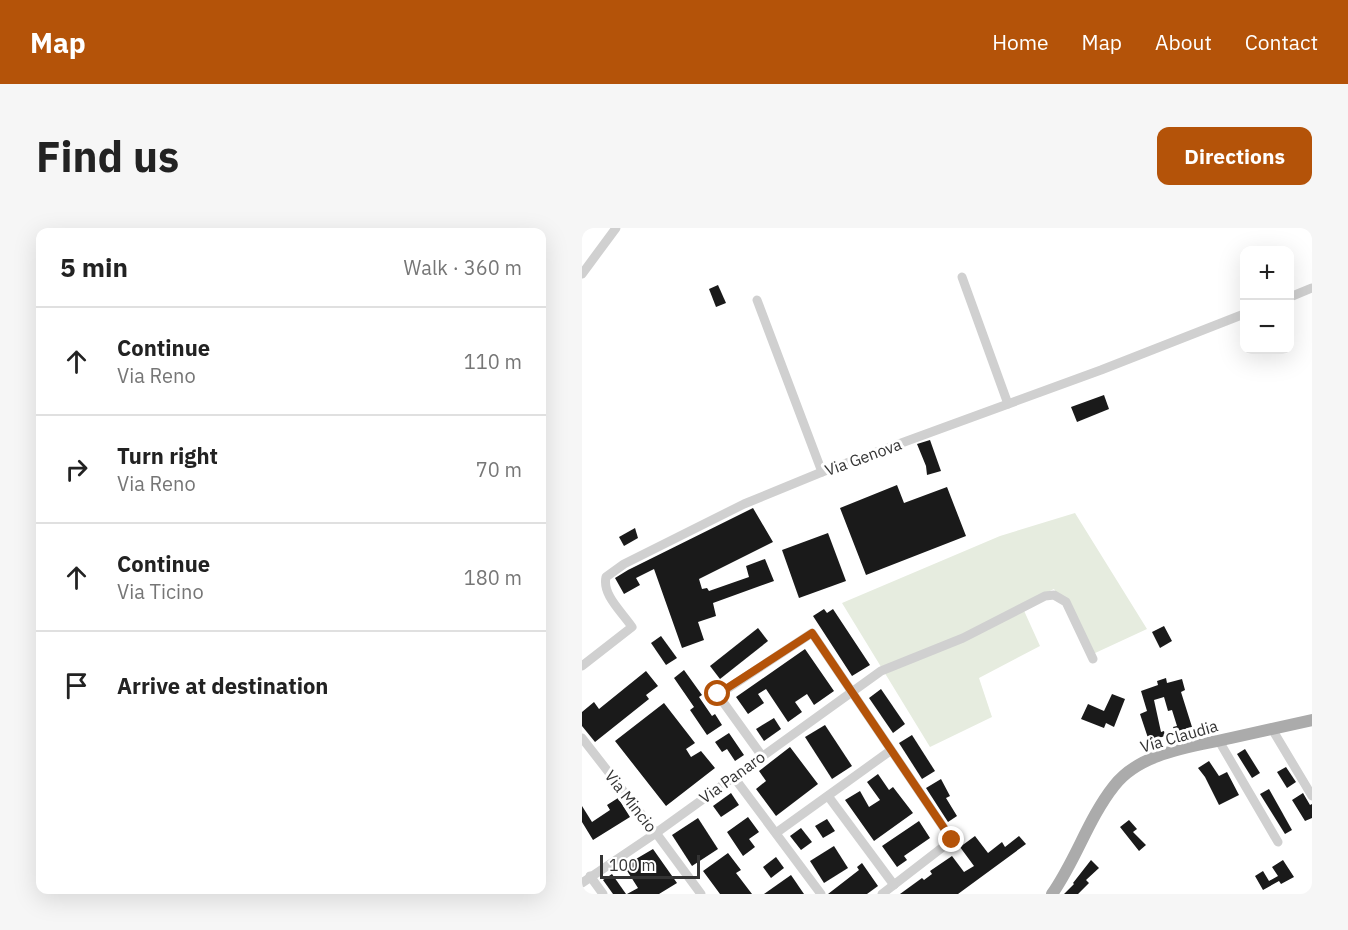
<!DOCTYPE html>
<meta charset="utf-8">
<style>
body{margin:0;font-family:"IBM Plex Sans",sans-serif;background:#f6f6f6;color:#222}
.controls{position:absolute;right:18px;top:18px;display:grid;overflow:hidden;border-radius:12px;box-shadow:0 6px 24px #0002}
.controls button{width:54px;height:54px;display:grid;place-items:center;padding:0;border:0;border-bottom:2px solid #e0e0e0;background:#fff;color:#222;font:30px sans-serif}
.scale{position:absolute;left:18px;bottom:15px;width:100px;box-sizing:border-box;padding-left:6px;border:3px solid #333;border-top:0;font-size:16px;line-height:21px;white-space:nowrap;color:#333;-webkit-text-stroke:4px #fff;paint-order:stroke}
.stop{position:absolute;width:18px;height:18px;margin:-14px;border:4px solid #b45309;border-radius:50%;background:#fff}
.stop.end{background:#b45309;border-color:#fff;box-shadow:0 2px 6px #0008}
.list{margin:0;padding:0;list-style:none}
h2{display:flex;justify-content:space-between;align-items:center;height:78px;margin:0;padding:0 24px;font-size:26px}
h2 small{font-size:20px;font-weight:400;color:#767676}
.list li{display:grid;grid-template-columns:39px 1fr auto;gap:18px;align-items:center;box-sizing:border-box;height:108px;padding:0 24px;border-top:2px solid #e0e0e0}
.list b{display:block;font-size:22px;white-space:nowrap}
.list p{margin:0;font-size:20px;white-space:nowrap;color:#767676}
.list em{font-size:20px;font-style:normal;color:#767676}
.icon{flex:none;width:33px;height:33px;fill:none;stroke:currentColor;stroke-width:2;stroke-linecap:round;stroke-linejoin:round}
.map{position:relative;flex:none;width:730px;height:666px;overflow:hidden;border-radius:12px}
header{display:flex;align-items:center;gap:36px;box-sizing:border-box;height:84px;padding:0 30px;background:#b45309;color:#fff}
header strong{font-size:28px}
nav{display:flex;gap:33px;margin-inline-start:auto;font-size:21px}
.intro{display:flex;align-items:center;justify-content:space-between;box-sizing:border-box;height:144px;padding:0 36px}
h1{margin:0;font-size:42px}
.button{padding:15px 27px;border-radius:12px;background:#b45309;color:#fff;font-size:21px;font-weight:700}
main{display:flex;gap:36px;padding:0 36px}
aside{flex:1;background:#fff;border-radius:12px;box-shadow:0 6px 24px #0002}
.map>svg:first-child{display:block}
.green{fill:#e6ecdf}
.building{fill:#1a1a1a}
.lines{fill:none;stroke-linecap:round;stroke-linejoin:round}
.minor{stroke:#d0d0d0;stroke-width:9}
.major{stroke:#ababab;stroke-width:12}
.route{stroke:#b45309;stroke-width:8}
.labels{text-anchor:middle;stroke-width:6;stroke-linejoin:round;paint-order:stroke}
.street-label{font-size:16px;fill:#333;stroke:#fff}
</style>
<header>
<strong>Map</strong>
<nav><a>Home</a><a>Map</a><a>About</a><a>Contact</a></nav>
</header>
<div class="intro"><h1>Find us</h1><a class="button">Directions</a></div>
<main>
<aside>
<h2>5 min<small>Walk · 360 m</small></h2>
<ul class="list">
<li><svg class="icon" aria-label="ahead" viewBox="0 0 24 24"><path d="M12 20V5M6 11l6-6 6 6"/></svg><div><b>Continue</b><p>Via Reno</p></div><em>110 m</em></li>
<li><svg class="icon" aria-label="right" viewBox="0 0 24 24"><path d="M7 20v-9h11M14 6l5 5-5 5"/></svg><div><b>Turn right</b><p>Via Reno</p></div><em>70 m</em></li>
<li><svg class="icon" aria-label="ahead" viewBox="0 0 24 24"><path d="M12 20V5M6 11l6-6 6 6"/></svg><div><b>Continue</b><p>Via Ticino</p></div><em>180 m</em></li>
<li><svg class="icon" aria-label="arrive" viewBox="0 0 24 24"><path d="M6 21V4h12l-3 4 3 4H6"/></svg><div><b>Arrive at destination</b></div></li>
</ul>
</aside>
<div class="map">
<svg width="730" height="666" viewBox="0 0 730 666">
<rect width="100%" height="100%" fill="#fff"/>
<!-- green -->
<path class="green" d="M493,285L565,401L511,426L472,361L439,376L458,418L397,450L410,489L348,519L260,375L418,308Z"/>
<!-- building -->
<g class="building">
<path d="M136,57L144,75L134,79L127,61Z"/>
<path d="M522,167L527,181L495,194L489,179Z"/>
<path d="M348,212L359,243L345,247L344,238L335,216Z"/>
<path d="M315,257L322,275L365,259L384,308L284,347L258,280Z"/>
<path d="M171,280L191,314L117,351L120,361L125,360L127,363L167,349L164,338L183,331L192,353L131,375L134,388L116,394L122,412L100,420L72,341L54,350L58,357L42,366L33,350L46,342Z"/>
<path d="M53,300L56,310L42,318L37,309Z"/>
<path d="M246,305L264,353L217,370L200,322Z"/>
<path d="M242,381L245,385L251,381L288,437L270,448L231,388Z"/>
<path d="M582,398L590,413L578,420L570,404Z"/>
<path d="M176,400L186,413L138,451L128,438Z"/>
<path d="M79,408L95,430L84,437L69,415Z"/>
<path d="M223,421L252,463L232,477L225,466L213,474L220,484L206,494L184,461L176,466L182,475L166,486L154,469Z"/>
<path d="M102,442L120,467L117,469L130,488L133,486L140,497L125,507L108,482L112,479L92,450Z"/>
<path d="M64,443L76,458L64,467L67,471L13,514L0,498V484L12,474L17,481Z"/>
<path d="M584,450L585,455L600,451L603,462L599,464L610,499L593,504L591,499L595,498L590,482L586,483L582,469L572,472L579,504L582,503L583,508L567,513L558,486L565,483L559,463L576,457L575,453Z"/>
<path d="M299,461L323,496L311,505L287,470Z"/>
<path d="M530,466L543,471L532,499L524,495L522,500L499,491L506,476L522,483Z"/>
<path d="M82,475L113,515L104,521L109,529L119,523L133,540L84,578L33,513Z"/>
<path d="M192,490L199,501L182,513L174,501Z"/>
<path d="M243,497L270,538L250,551L223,509Z"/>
<path d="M147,505L162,527L153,533L145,521L140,524L133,514Z"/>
<path d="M330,507L353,543L340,551L317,515Z"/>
<path d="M208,519L236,556L194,588L174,561L184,553L177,543Z"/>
<path d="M663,521L678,545L670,550L655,526Z"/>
<path d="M627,533L637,548L645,544L657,567L637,577L623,549L616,540Z"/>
<path d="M704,539L714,554L705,560L695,544Z"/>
<path d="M296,546L307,562L311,559L331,585L292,613L263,572L278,563L287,579L298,572L285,554Z"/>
<path d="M359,551L368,568L364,570L375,588L366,594L344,560Z"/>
<path d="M687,561L710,602L703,606L678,566Z"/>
<path d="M149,565L157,577L139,589L131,578Z"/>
<path d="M721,565L728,577L730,576V590L723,593L710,572Z"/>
<path d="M36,570L48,589L11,612L0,594V578L10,594L28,582L25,577Z"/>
<path d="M166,589L177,604L167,611L173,619L161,628L145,604Z"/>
<path d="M116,590L136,621L110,638L90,607Z"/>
<path d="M245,591L253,603L241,610L233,598Z"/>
<path d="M547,592L555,601L551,604L564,617L557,623L538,599Z"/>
<path d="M337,593L348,610L322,628L325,632L315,639L300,618Z"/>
<path d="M219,600L230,614L219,622L208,608Z"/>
<path d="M393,608L406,625L420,614L423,619L437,608L444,616L376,666H318L340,650L342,652L350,646L348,643L370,628L382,644L392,638L378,619Z"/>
<path d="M252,618L266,640L242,655L228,633Z"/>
<path d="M71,621L95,655L77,666H45L56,660L42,638Z"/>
<path d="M146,625L159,642L154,645L170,666H138L121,643Z"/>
<path d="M194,629L202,640L189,650L181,639Z"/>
<path d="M509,632L517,640L504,652L507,655L496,666H482L492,656L491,655Z"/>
<path d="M701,632L712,649L699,656L697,653L681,662L673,648L681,643L687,653L696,648L690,639Z"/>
<path d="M280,635L296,658L285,666H246L277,642L275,639Z"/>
<path d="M30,646L44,666H31L21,652Z"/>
<path d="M209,647L222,666H182Z"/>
</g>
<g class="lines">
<!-- minor -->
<g class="minor">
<path d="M0,46L34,0"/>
<path d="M380,49L426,176"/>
<path d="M708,69L730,60"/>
<path d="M175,72L240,244"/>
<path d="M0,438L50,399C40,384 20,367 24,349L42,336L162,276L240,244L519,142L662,86"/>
<path d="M690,501L730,568"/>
<path d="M0,510L74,605L119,666"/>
<path d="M637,513L696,614"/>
<path d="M180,528L136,467L230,405L370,612L300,666"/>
<path d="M151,548L239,666"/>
<path d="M246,568L312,657"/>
<path d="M194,605L308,523"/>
<path d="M8,648L21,666"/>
<path d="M0,655L74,605L299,443L381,410L463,368L472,367L484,374L511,431"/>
</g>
<!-- major -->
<path class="major" d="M470,666C494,632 506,591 532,558C558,524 610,519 649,510C676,504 703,498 730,492"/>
</g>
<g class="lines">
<!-- route -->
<path class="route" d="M136,466L230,405L370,612"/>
</g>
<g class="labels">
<!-- street labels -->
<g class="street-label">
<text transform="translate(281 229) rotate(-20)" y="6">Via Genova</text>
<text transform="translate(597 508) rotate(-16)" y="6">Via Claudia</text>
<text transform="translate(150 549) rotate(-36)" y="6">Via Panaro</text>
<text transform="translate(49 573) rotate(52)" y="6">Via Mincio</text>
</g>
</g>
</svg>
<div class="controls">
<button>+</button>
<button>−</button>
</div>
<div class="scale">100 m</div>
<div class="stop" style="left:136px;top:466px"></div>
<div class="stop end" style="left:370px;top:612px"></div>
</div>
</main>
